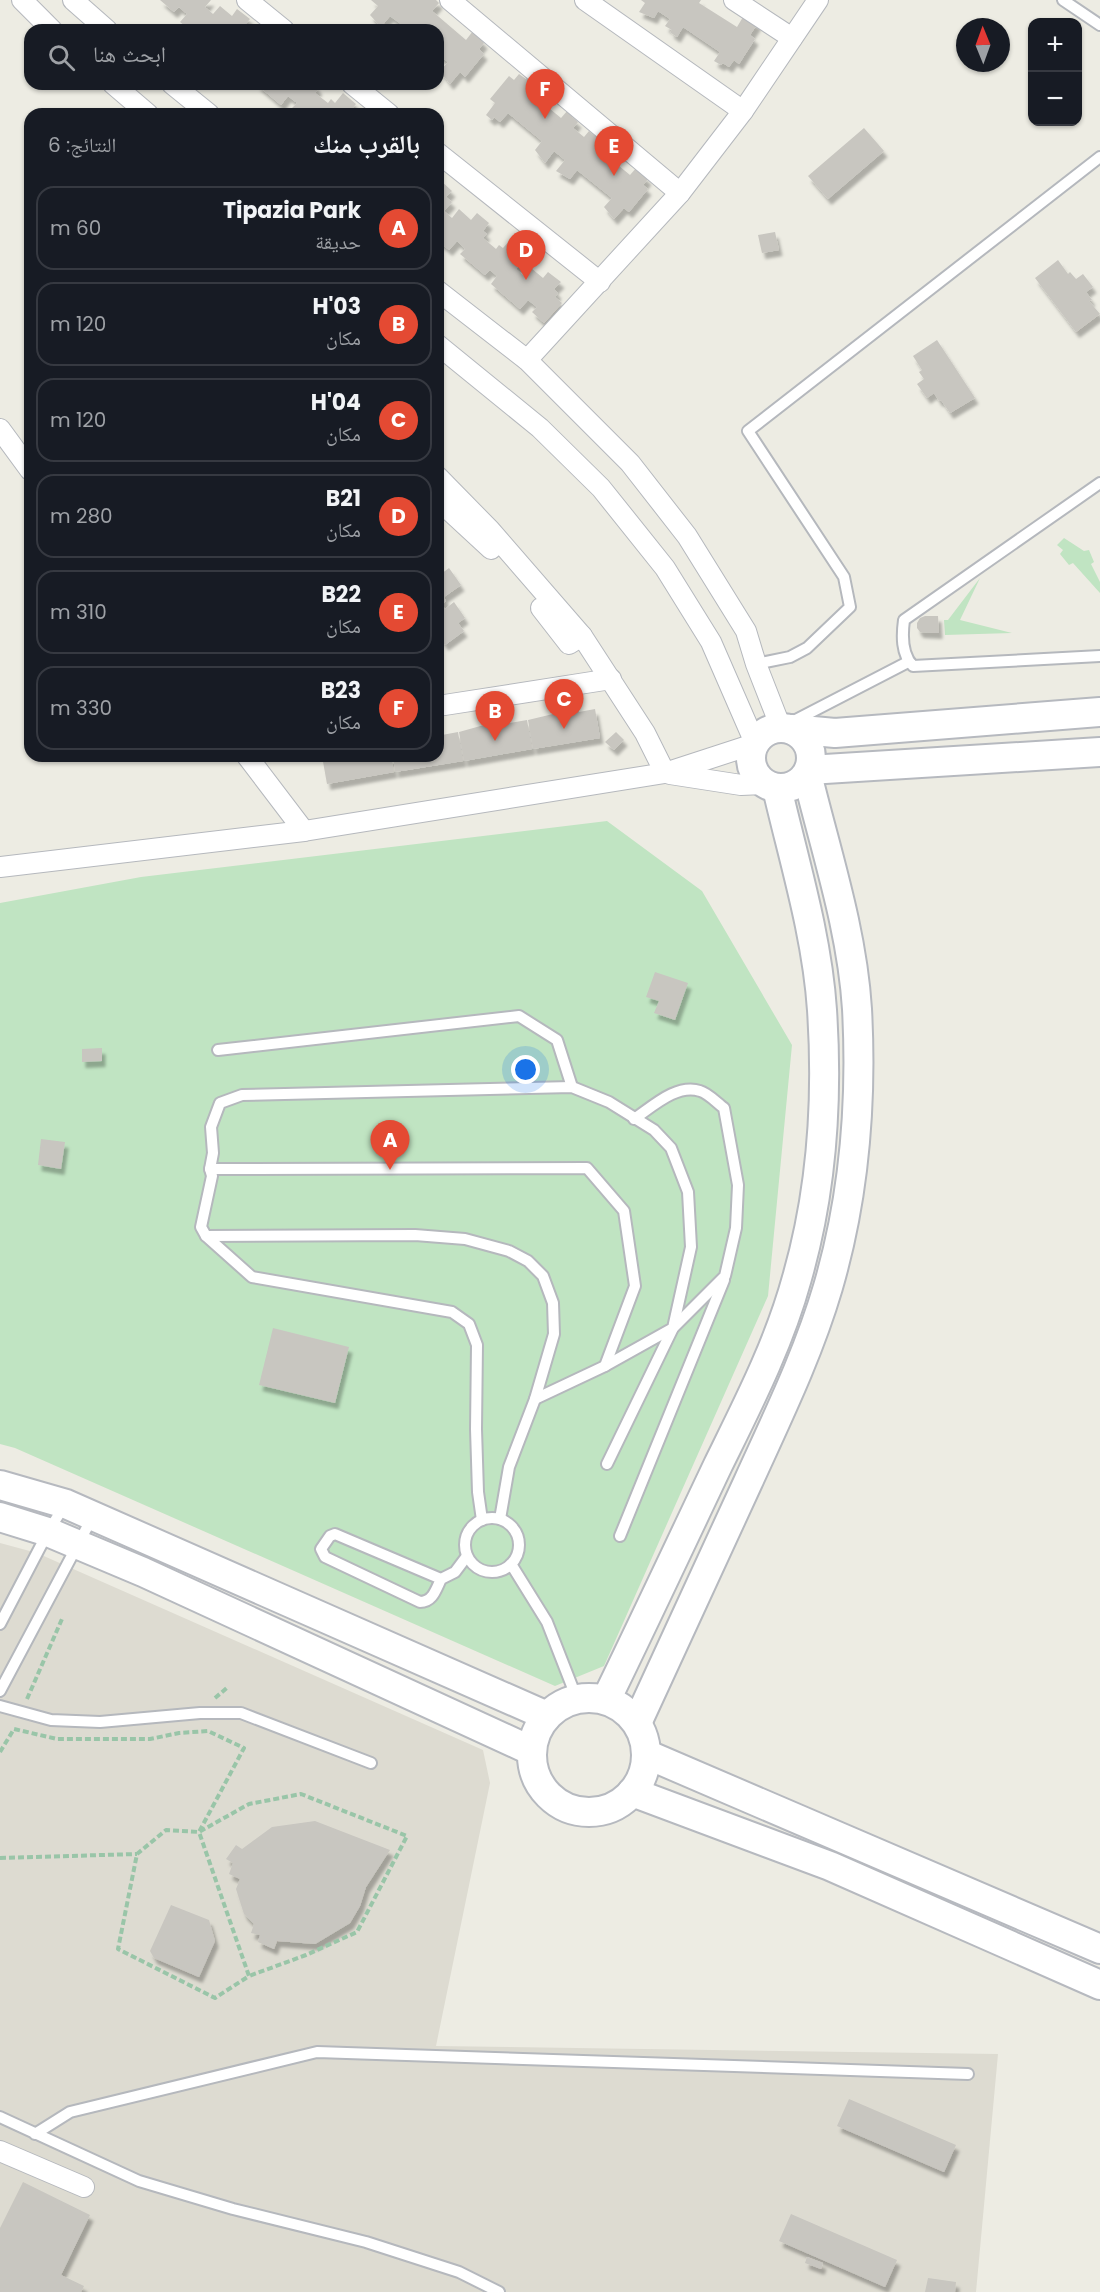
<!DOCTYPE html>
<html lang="ar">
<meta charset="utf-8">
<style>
body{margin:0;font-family:Poppins,"Noto Naskh Arabic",sans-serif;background:#20242c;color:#f1f3f6;direction:rtl}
.controls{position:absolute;right:18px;top:18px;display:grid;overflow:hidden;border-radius:12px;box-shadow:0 2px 4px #0004}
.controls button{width:54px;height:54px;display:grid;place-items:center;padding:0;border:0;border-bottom:2px solid #363941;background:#171b24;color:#f1f3f6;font:30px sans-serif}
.compass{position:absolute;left:956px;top:18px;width:54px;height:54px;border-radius:50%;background:#171b24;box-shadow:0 2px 4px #0004;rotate:359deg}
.you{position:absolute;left:526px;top:1070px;width:21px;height:21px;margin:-15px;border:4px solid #fff;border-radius:50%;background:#1a73e8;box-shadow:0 0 0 9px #1a73e833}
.badge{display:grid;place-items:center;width:39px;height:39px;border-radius:50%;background:#e44a33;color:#fff;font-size:20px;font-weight:700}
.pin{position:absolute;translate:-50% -50px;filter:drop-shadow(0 2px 3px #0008)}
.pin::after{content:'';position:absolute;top:32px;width:21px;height:18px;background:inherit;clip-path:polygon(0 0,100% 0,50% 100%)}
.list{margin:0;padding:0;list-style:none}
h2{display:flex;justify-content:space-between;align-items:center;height:78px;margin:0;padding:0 24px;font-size:26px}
h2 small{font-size:20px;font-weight:400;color:#9ea1a6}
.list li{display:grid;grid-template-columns:39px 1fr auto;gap:18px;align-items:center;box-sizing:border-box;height:84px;margin:0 12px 12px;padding:0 12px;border:2px solid #363941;border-radius:18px}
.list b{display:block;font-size:22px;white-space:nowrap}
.list p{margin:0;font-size:20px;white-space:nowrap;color:#9ea1a6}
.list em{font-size:20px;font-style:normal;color:#9ea1a6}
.icon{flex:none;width:33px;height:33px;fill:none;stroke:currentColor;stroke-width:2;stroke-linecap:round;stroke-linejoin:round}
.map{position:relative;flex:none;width:1100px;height:2292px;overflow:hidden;direction:ltr}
.search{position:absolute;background:#171b24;box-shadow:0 2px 4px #0004;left:24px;top:24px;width:420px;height:66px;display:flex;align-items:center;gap:15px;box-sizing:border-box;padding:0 21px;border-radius:18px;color:#9ea1a6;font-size:22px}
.panel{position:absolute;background:#171b24;box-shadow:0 2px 4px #0004;left:24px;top:108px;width:420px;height:654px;border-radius:18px;direction:rtl}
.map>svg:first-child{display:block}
.education{fill:#dddbd1}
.green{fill:#c0e4c2}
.building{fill:#c8c6c0;filter:url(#shadow)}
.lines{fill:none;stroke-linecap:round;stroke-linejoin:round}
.lane-casing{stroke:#b5b8bd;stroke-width:14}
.street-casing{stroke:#b5b8bd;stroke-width:22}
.secondary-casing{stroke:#b6b9bf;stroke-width:32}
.path{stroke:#99c5a8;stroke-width:4;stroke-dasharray:6 3;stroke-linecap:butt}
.lane{stroke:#fff;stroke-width:10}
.street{stroke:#fff;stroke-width:20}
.secondary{stroke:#fff;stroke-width:28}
</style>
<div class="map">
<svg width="1100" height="2292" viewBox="0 0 1100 2292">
<defs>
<filter id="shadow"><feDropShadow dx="3.5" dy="6" stdDeviation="1.5" flood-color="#0004"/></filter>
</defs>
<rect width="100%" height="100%" fill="#edece3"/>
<!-- education -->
<path class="education" d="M0,1543L37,1553L483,1750L490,1783L436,2046L998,2054L976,2292H0Z"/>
<!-- green -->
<g class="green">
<path d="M1064,538L1084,551L1089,550L1094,562L1091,564L1100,582V593L1073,563L1069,565L1060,554L1063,550L1057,545Z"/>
<path d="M980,578L960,620L1012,633L945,635L944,620H948Z"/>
<path d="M607,821L702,891L792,1045L768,1296L604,1666L555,1686L15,1448L0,1444V903L141,877Z"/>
</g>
<!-- building -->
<g class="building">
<path d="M160,0H211L205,7L213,14L220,6L232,16L237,9L250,19L243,27L247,30H190L180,22L187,14L179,7L174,12Z"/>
<path d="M371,0H436L439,3L432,11L466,40L473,31L484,43L479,49L484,54L465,77L460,72L450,84L440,71L448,62L438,55V30H396L401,24L390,16L381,27L370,15L378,6Z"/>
<path d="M641,0H701L699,3L737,27L743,17L758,23L750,35L755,39L739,64L734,60L729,67L723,63L721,65L714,61L720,52L683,27L677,37L670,32L672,30L665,26L670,19L658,11L654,18L639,12L645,3Z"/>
<path d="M519,74L526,79L528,77L534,82L527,90L561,118L568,110L574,115L572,117L578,122L573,128L584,137L589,131L595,136L597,133L603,138L596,147L630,175L637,167L644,172L642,174L648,179L643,185L648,189L629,212L624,208L614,219L604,207L612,198L577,170L570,179L556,171L565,160L554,151L545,163L535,150L542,141L508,113L500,122L494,117L492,120L486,115L495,103L490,99L509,76L514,80Z"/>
<path d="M256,84H316L315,85L319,89L315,93L328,103L331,99L335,103L343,93L356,104L350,111L354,114H299L292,108L297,103L288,96L281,105Z"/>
<path d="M864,128L884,151L828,199L808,176Z"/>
<path d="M440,180L452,191L446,197L452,202L444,211L452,218L459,209L471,220L477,213L489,223L483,231L487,234L483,238L496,249L499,245L503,248L511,239L523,249L518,256L523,261L516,269L524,276L531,268L543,278L548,272L561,282L554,289L558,293L555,297L562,303L544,323L532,312L537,307L528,300L520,309L491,284L497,276L490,270L485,275L460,254L465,249L457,241L449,250L438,241Z"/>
<path d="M775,232L779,250L762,253L758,235Z"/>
<path d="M1058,260L1068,274L1070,272L1076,279L1083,274L1093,287L1086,292L1092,300L1089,301L1100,314L1076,332L1035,278Z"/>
<path d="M937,340L975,398L950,413L941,400L939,401L934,393L927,398L917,384L924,379L919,372L922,370L913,356Z"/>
<path d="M449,568L461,585L444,597L446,601L442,605L445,609L454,602L465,618L458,623L464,631L445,645L438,635V570L441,574Z"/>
<path d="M925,616H938L939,633L920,632L917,628V623L920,618Z"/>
<path d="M568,702L569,710L578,709L579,712L595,709L600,738L533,749L528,720L553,714L551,705Z"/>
<path d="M499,714L501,722L510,720V723L527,720L532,749L464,761L459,732L484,725L483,717Z"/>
<path d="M438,732H441L442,735L458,732L463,761L395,772L393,756H438Z"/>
<path d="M616,732L624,740L614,750L605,742Z"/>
<path d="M322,756H391L394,772L327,784Z"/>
<path d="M655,972L688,983L675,1020L654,1013L659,1001L646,997Z"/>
<path d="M102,1048V1061L82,1062V1049Z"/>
<path d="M41,1139L65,1142L61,1169L38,1165Z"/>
<path d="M273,1328L349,1347L335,1403L259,1385Z"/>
<path d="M315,1821L390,1850L366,1887L360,1906L350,1923L315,1944L277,1941L274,1949L258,1942L260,1935L251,1933L254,1924L244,1914L236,1889L240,1879L229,1874L233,1863L226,1859L236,1845L242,1849L272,1827Z"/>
<path d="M171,1905L209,1920L215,1941L199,1977L154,1958L150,1951Z"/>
<path d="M849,2099L956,2145L944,2172L837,2126Z"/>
<path d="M23,2182L90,2215L61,2275L84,2286L81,2292H0V2228Z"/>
<path d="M791,2214L897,2260L885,2287L779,2241Z"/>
<path d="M807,2257L823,2263L821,2269L805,2263Z"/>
<path d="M928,2278L956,2282L955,2292H925Z"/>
</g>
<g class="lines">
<defs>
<g id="lane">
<path d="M1063,0L1100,25"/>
<path d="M1100,483L904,620C902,635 901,654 913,666L1100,656"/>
<path d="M756,664L790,657L807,648L850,607L844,577L748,431L1100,157"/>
<path d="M792,722L908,662"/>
<path d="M218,1050L519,1016L557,1040L572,1087"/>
<path d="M210,1169L587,1168L624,1211L635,1286L605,1366"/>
<path d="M206,1236L415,1235L465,1239L509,1251L528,1261L543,1276L553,1303L554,1334L535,1399L509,1467L500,1519"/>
<path d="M607,1464L673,1328L725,1276L736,1228L738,1185L724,1108C717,1103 708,1093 700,1091C677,1083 652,1107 634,1119"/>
<circle cx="492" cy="1545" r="27"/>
<path d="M482,1520L478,1492L476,1429L477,1345L469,1324L452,1312L252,1277L206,1236L201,1227L212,1176L210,1169L213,1153L211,1127L220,1103L242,1095L572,1087L609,1102L654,1130L671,1148L688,1192L691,1247L673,1328L605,1366L535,1399"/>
<path d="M620,1536L724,1280"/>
<path d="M511,1564L547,1622L577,1699"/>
<path d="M441,1579C436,1589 433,1602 420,1602L325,1557L321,1549L330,1536L335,1534L441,1579L455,1572L467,1556"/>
<path d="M0,1624L48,1532L64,1506"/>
<path d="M0,1691L93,1516"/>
<path d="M0,1706L51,1720L100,1722L200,1713H241L371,1763"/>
<path d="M0,2117L139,2181L233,2209L366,2242L459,2272L499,2292"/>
<path d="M35,2134L70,2112L317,2052L968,2074"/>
</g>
<g id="street">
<path d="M22,0L52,30"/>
<path d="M73,0L107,30"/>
<path d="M247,0L284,30"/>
<path d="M450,0L680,193"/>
<path d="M585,0L743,111"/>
<path d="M734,0L792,38"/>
<path d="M113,84L148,114"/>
<path d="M172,84L209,114"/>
<path d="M352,84L389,114"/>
<path d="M438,153L600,282"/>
<path d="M438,291L527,360L630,463L687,536L746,631L756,664L781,728"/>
<path d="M438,345L540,428L601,488L665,568L711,642L755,743"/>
<path d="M527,360L680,193L743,111L818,0"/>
<path d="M0,429L30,470"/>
<path d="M438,477L490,530L582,636L645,733L665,773"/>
<path d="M438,500L491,549"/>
<path d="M541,608L569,644L582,636"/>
<path d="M438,706L611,679"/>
<path d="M247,756L304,831"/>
<path d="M670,774L741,785L764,784"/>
<path d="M0,867L304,831L665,773L754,744"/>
<path d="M0,2151L84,2187"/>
</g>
<g id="secondary">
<circle cx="781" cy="758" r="30"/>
<path d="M791,729L835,733L1100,712"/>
<path d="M809,770L1100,752"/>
<path d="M0,1485L66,1504L547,1716"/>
<path d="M0,1517L48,1532L143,1572L532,1751"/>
<circle cx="589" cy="1755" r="57"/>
<path d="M606,1700C644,1622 681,1543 718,1465C748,1404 779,1344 797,1278C822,1191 828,1100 822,1010C817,935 794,861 777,788"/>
<path d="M637,1723C674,1643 711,1562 748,1482C777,1418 808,1355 828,1287C854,1198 862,1102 857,1009C852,929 826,852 807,774"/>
<path d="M646,1754L1100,1949"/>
<path d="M632,1792L830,1866L1100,1985"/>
</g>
</defs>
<!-- lane casing -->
<use href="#lane" class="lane-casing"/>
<!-- street casing -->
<use href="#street" class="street-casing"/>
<!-- secondary casing -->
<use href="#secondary" class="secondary-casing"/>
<!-- path -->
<g class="path">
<path d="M215,1698L228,1687"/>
<path d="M27,1699L62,1619"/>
<path d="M0,1752L14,1729L57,1739H150L179,1733L208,1731L244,1748L199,1832L249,1976L215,1998L118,1949L137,1854L166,1830L199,1832L249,1804L301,1794L407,1836L357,1932L306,1955L249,1976"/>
<path d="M0,1858L137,1854"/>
</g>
<!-- lane -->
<use href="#lane" class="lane"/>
<!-- street -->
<use href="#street" class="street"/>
<!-- secondary -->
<use href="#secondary" class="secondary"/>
</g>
</svg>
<div class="controls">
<button>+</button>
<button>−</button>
</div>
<svg class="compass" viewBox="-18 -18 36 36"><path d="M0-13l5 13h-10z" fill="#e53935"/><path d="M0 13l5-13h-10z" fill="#9ea1a6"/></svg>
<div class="you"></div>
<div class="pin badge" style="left:390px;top:1170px">A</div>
<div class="pin badge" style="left:495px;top:741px">B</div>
<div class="pin badge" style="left:564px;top:729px">C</div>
<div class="pin badge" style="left:526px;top:280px">D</div>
<div class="pin badge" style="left:614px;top:176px">E</div>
<div class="pin badge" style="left:545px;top:119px">F</div>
<div class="search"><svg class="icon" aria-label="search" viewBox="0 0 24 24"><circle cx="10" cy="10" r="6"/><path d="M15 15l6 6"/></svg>ابحث هنا</div>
<section class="panel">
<h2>بالقرب منك<small>النتائج: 6</small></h2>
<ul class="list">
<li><span class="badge">A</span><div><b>Tipazia Park</b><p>حديقة</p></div><em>60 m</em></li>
<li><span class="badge">B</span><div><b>H'03</b><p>مكان</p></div><em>120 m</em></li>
<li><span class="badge">C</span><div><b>H'04</b><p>مكان</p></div><em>120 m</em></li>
<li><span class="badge">D</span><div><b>B21</b><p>مكان</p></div><em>280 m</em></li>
<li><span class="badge">E</span><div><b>B22</b><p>مكان</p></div><em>310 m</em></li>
<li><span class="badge">F</span><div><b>B23</b><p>مكان</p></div><em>330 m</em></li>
</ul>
</section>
</div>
